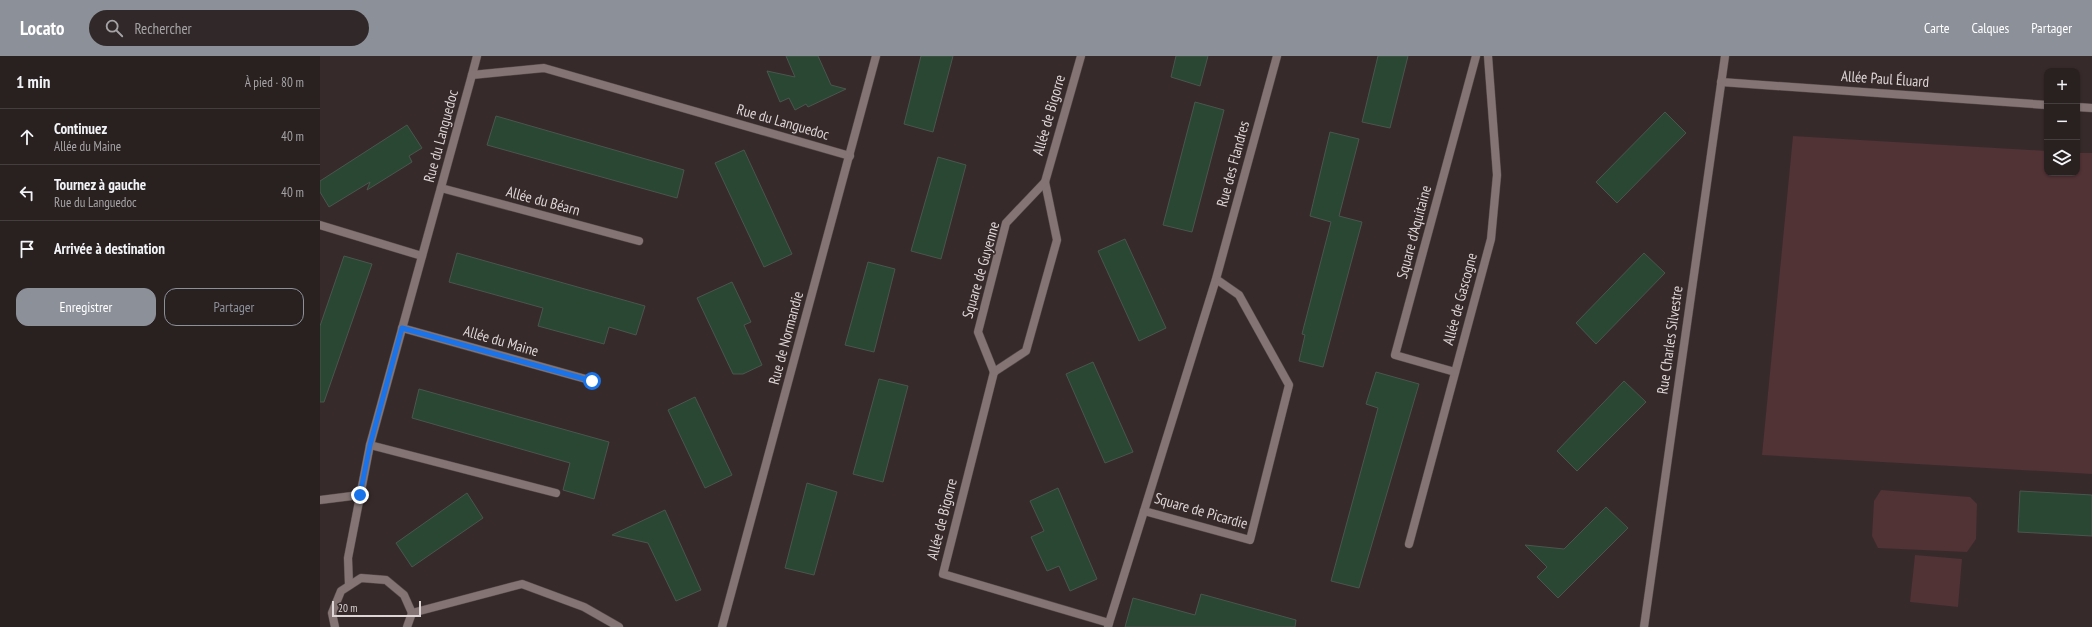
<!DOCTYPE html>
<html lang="fr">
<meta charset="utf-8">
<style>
body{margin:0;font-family:"PT Sans Narrow",sans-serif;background:#312829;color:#f1f3f6}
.controls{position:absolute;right:12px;top:12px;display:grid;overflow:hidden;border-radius:8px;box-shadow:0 1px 3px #0004}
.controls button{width:36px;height:36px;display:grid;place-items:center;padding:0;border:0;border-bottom:1px solid #453e3e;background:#292020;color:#f1f3f6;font:20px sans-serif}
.scale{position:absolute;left:12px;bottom:10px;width:89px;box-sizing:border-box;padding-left:4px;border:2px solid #ded5d6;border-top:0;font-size:11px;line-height:14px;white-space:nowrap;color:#ded5d6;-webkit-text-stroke:3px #372a2b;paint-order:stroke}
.stop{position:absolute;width:12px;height:12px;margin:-9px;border:3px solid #1a73e8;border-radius:50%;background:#fff}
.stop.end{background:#1a73e8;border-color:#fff;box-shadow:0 1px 4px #0008}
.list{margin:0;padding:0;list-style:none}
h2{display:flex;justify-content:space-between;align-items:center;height:52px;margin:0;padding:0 16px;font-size:17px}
h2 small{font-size:13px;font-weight:400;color:#a5a3a5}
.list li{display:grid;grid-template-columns:26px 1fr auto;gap:12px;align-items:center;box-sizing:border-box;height:56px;padding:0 16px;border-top:1px solid #453e3e}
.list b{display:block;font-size:15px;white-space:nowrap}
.list p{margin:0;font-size:13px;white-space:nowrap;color:#a5a3a5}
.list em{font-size:13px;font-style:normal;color:#a5a3a5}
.actions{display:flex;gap:8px;padding:12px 16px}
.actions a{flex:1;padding:9px 0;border:1px solid #8c9099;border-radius:12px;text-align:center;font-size:14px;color:#8c9099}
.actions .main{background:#8c9099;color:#fff}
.icon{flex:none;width:22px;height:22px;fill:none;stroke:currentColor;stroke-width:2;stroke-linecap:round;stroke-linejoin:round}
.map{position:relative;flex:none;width:1772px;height:571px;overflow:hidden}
header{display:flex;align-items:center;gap:24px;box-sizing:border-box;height:56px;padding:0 20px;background:#8c9099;color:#fff}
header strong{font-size:19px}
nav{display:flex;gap:22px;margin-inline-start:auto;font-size:14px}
.search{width:280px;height:36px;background:#312829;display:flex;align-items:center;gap:10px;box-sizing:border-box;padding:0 14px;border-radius:22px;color:#a5a3a5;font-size:15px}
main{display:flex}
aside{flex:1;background:#292020}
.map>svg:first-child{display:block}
.green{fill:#513235}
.building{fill:#294733;stroke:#4a564d}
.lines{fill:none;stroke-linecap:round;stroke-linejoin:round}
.lane-casing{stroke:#54494a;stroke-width:9}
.street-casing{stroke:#54494a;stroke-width:9}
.lane{stroke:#847474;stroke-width:8}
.street{stroke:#847474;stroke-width:8}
.route{stroke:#1a73e8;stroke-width:5}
.labels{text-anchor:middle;stroke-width:3;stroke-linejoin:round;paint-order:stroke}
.street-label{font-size:15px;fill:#ded5d6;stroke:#372a2b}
</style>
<header>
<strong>Locato</strong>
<div class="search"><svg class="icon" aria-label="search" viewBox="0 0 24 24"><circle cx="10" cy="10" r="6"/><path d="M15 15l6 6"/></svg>Rechercher</div>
<nav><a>Carte</a><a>Calques</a><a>Partager</a></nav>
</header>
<main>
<aside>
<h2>1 min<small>À pied · 80 m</small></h2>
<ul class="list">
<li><svg class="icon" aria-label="ahead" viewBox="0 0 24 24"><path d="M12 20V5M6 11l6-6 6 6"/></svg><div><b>Continuez</b><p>Allée du Maine</p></div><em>40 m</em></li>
<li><svg class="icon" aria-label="left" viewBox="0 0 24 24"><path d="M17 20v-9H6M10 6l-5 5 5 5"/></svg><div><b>Tournez à gauche</b><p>Rue du Languedoc</p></div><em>40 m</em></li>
<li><svg class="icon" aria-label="arrive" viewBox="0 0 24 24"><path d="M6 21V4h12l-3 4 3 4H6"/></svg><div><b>Arrivée à destination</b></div></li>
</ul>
<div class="actions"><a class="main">Enregistrer</a><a>Partager</a></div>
</aside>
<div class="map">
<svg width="1772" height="571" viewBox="0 0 1772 571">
<rect width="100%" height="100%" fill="#372a2b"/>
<!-- green -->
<g class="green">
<path d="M1473,80L1727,95V117H1757V97H1772V418L1442,399Z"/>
<path d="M1561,434L1650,441L1657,448L1656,483L1647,496L1558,492L1552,480L1554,445Z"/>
<path d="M1595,499L1642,503L1638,551L1590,546Z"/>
</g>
<!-- building -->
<g class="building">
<path d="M466,0H498L511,29L526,33L488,51L486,48L475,54L469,42L460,46L447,15L475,21Z"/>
<path d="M601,0H633L613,76L584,68Z"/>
<path d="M856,0H888L880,30L851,21Z"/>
<path d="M1058,0H1088L1070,72L1042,66Z"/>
<path d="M875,46L904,54L872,176L843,169Z"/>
<path d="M1345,56L1366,77L1297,147L1276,126Z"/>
<path d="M176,60L364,114L357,142L167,89Z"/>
<path d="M87,69L102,92L89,100L92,106L47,134L50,126L9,151L0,136V125Z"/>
<path d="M1010,76L1039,83L1019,160L1042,166L1003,311L979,305L985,279L982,278L1011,166L990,160Z"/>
<path d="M424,94L472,198L444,211L395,107Z"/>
<path d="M618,101L646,109L621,203L591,195Z"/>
<path d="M805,183L846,272L819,285L778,195Z"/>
<path d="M137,197L325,250L316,279L289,271L284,288L218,270L223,252L129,226Z"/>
<path d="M1324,197L1345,217L1276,288L1256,267Z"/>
<path d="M24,200L52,208L4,346H0V270Z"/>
<path d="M548,206L575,213L554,296L525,289Z"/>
<path d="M412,226L431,266L424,269L442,309L423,318H413L377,242Z"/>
<path d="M773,306L813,396L785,407L746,318Z"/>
<path d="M1056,316L1099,328L1039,532L1011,525L1058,352L1046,348Z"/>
<path d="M559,323L588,330L563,426L533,418Z"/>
<path d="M1304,325L1326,346L1257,415L1237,395Z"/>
<path d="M99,333L289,386L274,443L243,434L250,407L92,362Z"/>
<path d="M375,341L412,419L385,432L348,354Z"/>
<path d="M487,427L517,436L494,519L465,512Z"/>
<path d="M738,432L777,523L750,535L739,510L727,515L711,481L724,475L710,445Z"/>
<path d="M1700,435L1772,439V480L1698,476Z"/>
<path d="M147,437L163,462L92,511L76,487Z"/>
<path d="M1286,451L1308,472L1238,542L1217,521L1227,511L1205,489L1244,493Z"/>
<path d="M345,454L381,534L356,545L328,487L292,479Z"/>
<path d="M881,538L976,564L975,571H805L813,542L875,559Z"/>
</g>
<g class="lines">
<defs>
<g id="lane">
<path d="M121,132L319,185"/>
<path d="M0,169L102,200"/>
<path d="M82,272L273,325"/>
<path d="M50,389L236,437"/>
<path d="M0,444L40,439"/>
<path d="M1089,488L1171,183L1177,119L1168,0"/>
</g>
<g id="street">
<path d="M152,19L157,0"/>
<path d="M1401,26L1727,49"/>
<path d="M1757,51L1772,52"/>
<path d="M896,223L919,239L969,329L930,484L824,455L896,223L957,0"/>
<path d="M674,316L623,518L789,567L788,571"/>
<path d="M674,316L706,295L737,184L725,126L761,0"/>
<path d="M674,316L658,276L686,167L725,126"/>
<path d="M1135,316L1075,299L1156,0"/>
<path d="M29,529L28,502L50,389L152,19L224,12L530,100"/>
<path d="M92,557L202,528L264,551L299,571"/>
<path d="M789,567L824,455"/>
<path d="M15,571L12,557L21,535L41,522L66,524L84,539L92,557L87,571"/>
<path d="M402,571L556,0"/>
<path d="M1324,571L1405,0"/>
</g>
</defs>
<!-- lane casing -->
<use href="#lane" class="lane-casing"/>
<!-- street casing -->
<use href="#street" class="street-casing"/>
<!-- lane -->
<use href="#lane" class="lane"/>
<!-- street -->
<use href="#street" class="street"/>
</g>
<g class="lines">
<!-- route -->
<path class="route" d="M40,439L50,389L82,272L272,325"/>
</g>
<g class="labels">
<!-- street labels -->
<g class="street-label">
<text transform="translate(1565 23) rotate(4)" y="5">Allée Paul Éluard</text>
<text transform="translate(729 59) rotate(-74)" y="5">Allée de Bigorre</text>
<text transform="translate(463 66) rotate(16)" y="5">Rue du Languedoc</text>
<text transform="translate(121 80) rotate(-75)" y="5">Rue du Languedoc</text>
<text transform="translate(913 108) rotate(-75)" y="5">Rue des Flandres</text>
<text transform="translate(223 145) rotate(15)" y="5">Allée du Béarn</text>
<text transform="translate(1094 176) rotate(-75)" y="5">Square d'Aquitaine</text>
<text transform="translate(661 214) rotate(-74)" y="5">Square de Guyenne</text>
<text transform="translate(1140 243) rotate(-75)" y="5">Allée de Gascogne</text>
<text transform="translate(466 282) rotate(-75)" y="5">Rue de Normandie</text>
<text transform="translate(1350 284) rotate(-82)" y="5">Rue Charles Silvestre</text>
<text transform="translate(181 285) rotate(16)" y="5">Allée du Maine</text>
<text transform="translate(881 455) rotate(16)" y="5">Square de Picardie</text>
<text transform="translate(622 463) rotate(-76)" y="5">Allée de Bigorre</text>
</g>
</g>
</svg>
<div class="controls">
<button>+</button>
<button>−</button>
<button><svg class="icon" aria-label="layers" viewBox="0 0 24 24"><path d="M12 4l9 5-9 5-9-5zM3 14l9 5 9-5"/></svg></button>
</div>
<div class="scale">20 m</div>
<div class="stop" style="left:272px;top:325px"></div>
<div class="stop end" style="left:40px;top:439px"></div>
</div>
</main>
